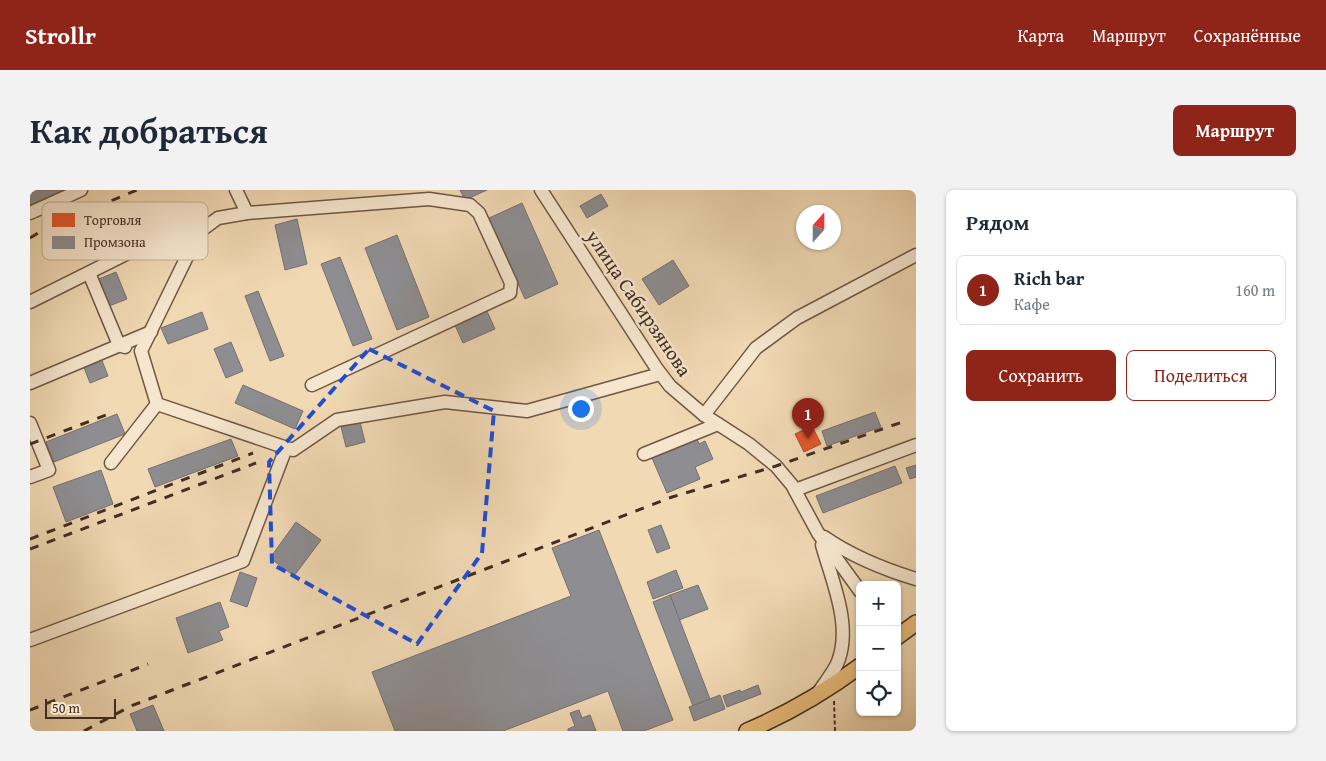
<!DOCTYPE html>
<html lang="ru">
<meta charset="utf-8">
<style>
body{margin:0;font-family:"Gentium Book Plus",serif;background:#f2f2f3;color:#1f2937}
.controls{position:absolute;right:15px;bottom:15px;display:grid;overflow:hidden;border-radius:8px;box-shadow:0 1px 4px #0004}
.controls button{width:45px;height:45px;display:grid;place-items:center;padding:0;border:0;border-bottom:1px solid #e0e1e3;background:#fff;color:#1f2937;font:25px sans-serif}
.compass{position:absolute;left:766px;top:15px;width:45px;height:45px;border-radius:50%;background:#fff;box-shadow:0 1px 4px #0004;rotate:21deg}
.scale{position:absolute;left:15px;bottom:12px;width:71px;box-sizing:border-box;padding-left:5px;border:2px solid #422d20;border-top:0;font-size:14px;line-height:18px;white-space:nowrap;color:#422d20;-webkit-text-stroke:4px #f6e6ce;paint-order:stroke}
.you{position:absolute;left:550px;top:218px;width:18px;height:18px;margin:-12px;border:4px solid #fff;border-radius:50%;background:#1a73e8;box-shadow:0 0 0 8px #1a73e833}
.badge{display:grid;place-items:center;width:32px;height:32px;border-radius:50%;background:#8f2418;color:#fff;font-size:16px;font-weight:700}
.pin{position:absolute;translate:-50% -41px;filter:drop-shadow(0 1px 2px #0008)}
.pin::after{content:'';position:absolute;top:26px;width:18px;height:15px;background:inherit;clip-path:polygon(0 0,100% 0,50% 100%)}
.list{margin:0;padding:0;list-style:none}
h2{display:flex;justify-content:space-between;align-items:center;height:65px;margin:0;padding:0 20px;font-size:21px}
h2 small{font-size:16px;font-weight:400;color:#747a83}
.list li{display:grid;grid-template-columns:32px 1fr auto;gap:15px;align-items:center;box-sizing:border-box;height:70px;margin:0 10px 10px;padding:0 10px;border:1px solid #e0e1e3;border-radius:8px}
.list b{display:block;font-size:19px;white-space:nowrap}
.list p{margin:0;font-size:16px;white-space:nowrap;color:#747a83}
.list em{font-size:16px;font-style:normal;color:#747a83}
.actions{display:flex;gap:10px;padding:15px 20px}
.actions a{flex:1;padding:11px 0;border:1px solid #8f2418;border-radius:8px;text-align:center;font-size:18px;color:#8f2418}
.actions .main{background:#8f2418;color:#fff}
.icon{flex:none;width:28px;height:28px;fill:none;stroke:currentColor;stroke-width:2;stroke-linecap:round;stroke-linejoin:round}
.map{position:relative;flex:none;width:886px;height:541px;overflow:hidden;border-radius:8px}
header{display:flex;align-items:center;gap:30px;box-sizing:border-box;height:70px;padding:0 25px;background:#8f2418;color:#fff}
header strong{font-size:24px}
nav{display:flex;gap:28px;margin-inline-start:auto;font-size:18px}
.intro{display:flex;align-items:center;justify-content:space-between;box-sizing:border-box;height:120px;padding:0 30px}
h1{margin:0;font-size:35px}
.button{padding:12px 22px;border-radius:8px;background:#8f2418;color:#fff;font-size:18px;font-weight:700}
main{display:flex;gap:30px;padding:0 30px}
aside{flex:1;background:#fff;border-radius:8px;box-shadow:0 1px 4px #0004}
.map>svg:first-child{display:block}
.shops{fill:#e4572e;stroke:#b34a2a}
.industry{fill:#8d8d92;stroke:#767070}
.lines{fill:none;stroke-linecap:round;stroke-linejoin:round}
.minor-casing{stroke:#6e5845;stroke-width:15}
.major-casing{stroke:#422d20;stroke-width:18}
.path{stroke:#422d20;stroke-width:2;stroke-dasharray:4 2.5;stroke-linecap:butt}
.minor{stroke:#f6e6ce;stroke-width:12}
.major{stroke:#e8bc7a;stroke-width:15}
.rail{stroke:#422d20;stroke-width:3;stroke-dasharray:9 9;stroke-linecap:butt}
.marked{fill:none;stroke:#1d4ed8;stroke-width:4;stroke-dasharray:10 6;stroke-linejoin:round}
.labels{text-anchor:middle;stroke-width:5;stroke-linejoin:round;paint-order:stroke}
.street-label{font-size:20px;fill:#422d20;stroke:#f6e6ce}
.key{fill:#f6e6ce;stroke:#c0ae9a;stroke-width:1}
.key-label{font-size:14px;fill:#422d20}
</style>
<header>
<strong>Strollr</strong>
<nav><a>Карта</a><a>Маршрут</a><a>Сохранённые</a></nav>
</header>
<div class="intro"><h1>Как добраться</h1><a class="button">Маршрут</a></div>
<main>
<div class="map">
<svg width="886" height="541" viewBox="0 0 886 541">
<rect width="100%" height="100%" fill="#f1d9b4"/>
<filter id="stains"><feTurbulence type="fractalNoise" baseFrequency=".004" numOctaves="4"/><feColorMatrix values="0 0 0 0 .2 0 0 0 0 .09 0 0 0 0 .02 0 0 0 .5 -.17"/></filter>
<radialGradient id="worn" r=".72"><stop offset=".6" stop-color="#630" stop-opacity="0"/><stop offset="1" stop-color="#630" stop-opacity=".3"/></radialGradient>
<!-- shops -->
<path class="shops" d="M782,236L791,254L774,262L765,244Z"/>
<!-- industry -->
<g class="industry">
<path d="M0,0H34L0,15Z"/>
<path d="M430,0H457L435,10Z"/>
<path d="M571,4L578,16L557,28L550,16Z"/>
<path d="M492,13L528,94L495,109L459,28Z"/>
<path d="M267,29L277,74L255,80L245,35Z"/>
<path d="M367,45L399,127L367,140L335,58Z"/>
<path d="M310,67L342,149L323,156L291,74Z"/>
<path d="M643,70L659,96L629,115L612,89Z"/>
<path d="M86,82L97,109L79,116L69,89Z"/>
<path d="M228,101L254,166L240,171L215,106Z"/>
<path d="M456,119L465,139L433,153L424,133Z"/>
<path d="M172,122L178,139L138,154L131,138Z"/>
<path d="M201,152L213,181L196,188L184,159Z"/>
<path d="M71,168L78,186L60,193L53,175Z"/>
<path d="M213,195L273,221L265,239L205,213Z"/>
<path d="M845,222L851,237L797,256L792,241Z"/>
<path d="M87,224L95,244L24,272L16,252Z"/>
<path d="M330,232L335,252L316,257L311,237Z"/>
<path d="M201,249L208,266L125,297L118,279Z"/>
<path d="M667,249L669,254L675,251L683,269L665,277L670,289L637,303L622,268Z"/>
<path d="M886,275V287L880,289L876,278Z"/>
<path d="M865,276L872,293L793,323L786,306Z"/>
<path d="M71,280L83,314L36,332L23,297Z"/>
<path d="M266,332L291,350L264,386L240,368Z"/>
<path d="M631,335L640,358L627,363L618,340Z"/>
<path d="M569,340L643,530L614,541H593L578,501L473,541H365L342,482L541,406L522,358Z"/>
<path d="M646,380L653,398L623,409L617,392Z"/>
<path d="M210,382L227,388L217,417L200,411Z"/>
<path d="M668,395L678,419L649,430L640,405Z"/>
<path d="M640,405L680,509L663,516L623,412Z"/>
<path d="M190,412L199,437L189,441L193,450L158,463L146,428Z"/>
<path d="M728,495L731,504L697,517L693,506L710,500L711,502Z"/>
<path d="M690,505L695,519L664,531L659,517Z"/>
<path d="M123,515L134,541H107L100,524Z"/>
<path d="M549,520L552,528L560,525L566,541H538V539L545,536L540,523Z"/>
</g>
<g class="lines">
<defs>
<g id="minor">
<path d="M206,0L217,23"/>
<path d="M511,0L627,179L640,196L674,225L719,254L746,276L762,295L788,343L830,401"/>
<path d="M0,23L51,0"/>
<path d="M59,83L89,155L95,157"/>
<path d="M0,112L154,35L169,42"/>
<path d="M0,193L121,142"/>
<path d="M282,195L480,103L481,93L449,23L440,15L399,9L217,23L188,28L169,42L111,161L127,214L263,260L307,230L415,212L497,221L630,184"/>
<path d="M674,225L726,158L767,128L886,65"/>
<path d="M0,233L19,280L0,287"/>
<path d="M614,264L688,234"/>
<path d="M81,273L127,214"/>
<path d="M765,300L886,255"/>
<path d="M794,347C823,367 853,379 886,389"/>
<path d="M0,450L213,371L256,258"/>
<path d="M788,503C794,494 802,484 807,474C823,437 802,391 792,355"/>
</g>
<g id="major">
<path d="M867,447L886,433"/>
<path d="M717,541C757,524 795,502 830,476"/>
</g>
</defs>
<!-- minor casing -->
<use href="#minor" class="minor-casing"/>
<!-- major casing -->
<use href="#major" class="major-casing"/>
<!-- path -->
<path class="path" d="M804,511L805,541"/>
<!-- minor -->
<use href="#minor" class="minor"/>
<!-- major -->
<use href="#major" class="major"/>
<!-- rail -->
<g class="rail">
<path d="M0,48L18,37L107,0"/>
<path d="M0,254L84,222"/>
<path d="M0,349L223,263"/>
<path d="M0,359L226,273"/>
<path d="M0,520L118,474"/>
<path d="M54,541L101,516L642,307L746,276L878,230"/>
</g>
</g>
<!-- marked area -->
<path class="marked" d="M339,159L464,221L452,363L387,454L242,374L239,272Z"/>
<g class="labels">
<!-- street labels -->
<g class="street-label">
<text transform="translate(609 113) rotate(56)" y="7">улица Сабирзянова</text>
</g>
</g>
<!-- legend -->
<rect x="12" y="12" width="166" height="58" rx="8" class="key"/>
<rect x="22" y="23" width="23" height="14" fill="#e4572e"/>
<rect x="22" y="46" width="23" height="13" fill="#8d8d92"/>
<g class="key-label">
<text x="54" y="35">Торговля</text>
<text x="54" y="57">Промзона</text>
</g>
<rect width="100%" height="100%" filter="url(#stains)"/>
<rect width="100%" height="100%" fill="url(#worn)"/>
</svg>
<div class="controls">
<button>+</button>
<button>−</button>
<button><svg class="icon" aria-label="locate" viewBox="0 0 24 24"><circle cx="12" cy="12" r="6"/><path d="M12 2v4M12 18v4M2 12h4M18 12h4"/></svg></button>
</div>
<svg class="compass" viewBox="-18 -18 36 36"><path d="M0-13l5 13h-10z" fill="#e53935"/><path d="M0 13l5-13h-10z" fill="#747a83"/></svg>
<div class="scale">50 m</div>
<div class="you"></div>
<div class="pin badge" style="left:778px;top:249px">1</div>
</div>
<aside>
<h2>Рядом<small></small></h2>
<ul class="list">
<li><span class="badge">1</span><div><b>Rich bar</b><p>Кафе</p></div><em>160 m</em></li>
</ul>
<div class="actions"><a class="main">Сохранить</a><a>Поделиться</a></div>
</aside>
</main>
